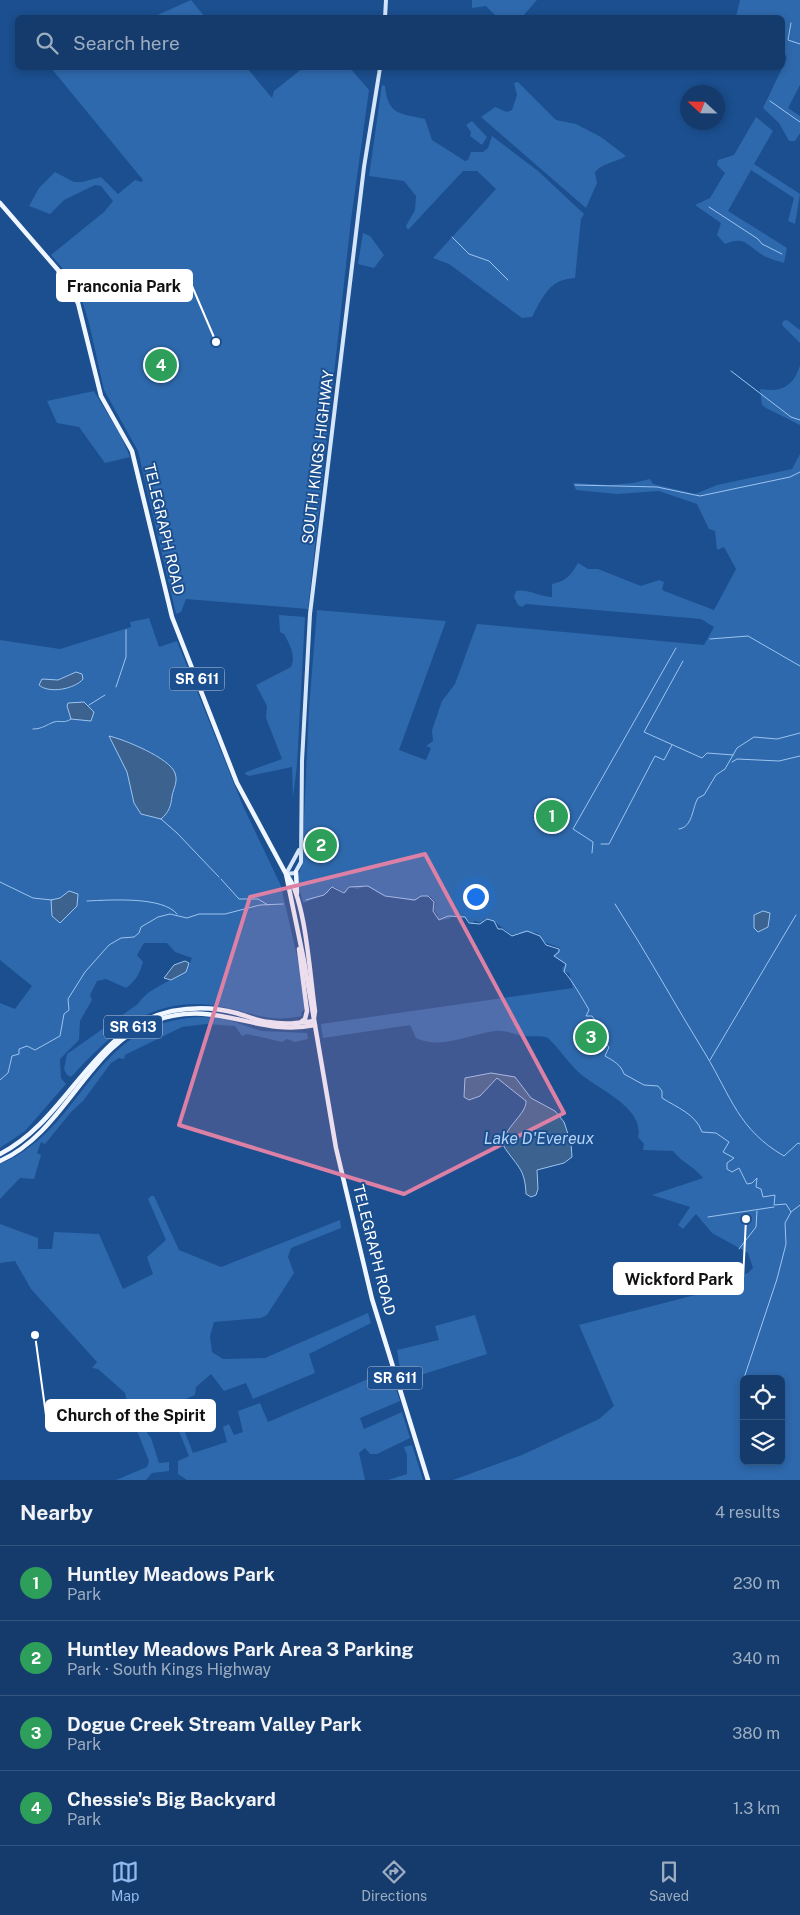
<!DOCTYPE html>
<meta charset="utf-8">
<style>
body{margin:0;font-family:"Public Sans",sans-serif;background:#214673;color:#f1f3f6}
.controls{position:absolute;right:15px;bottom:15px;display:grid;overflow:hidden;border-radius:8px;box-shadow:0 2px 8px #0003}
.controls button{width:45px;height:45px;display:grid;place-items:center;padding:0;border:0;border-bottom:1px solid #33557e;background:#143b6b;color:#f1f3f6;font:25px sans-serif}
.compass{position:absolute;left:680px;top:85px;width:45px;height:45px;border-radius:50%;background:#143b6b;box-shadow:0 2px 8px #0003;rotate:292deg}
.you{position:absolute;left:475px;top:896px;width:18px;height:18px;margin:-12px;border:4px solid #fff;border-radius:50%;background:#1a73e8;box-shadow:0 0 0 8px #1a73e833}
.badge{display:grid;place-items:center;width:32px;height:32px;border-radius:50%;background:#90b9f0;color:#fff;font-size:16px;font-weight:700}
.pin{position:absolute;translate:-50% -50%;border:2px solid #fff;box-shadow:0 1px 5px #0006}
.list{margin:0;padding:0;list-style:none}
h2{display:flex;justify-content:space-between;align-items:center;height:65px;margin:0;padding:0 20px;font-size:21px}
h2 small{font-size:16px;font-weight:400;color:#9dadc1}
.list li{display:grid;grid-template-columns:32px 1fr auto;gap:15px;align-items:center;box-sizing:border-box;height:75px;padding:0 20px;border-top:1px solid #33557e}
.list b{display:block;font-size:19px;white-space:nowrap}
.list p{margin:0;font-size:16px;white-space:nowrap;color:#9dadc1}
.list em{font-size:16px;font-style:normal;color:#9dadc1}
.icon{flex:none;width:28px;height:28px;fill:none;stroke:currentColor;stroke-width:2;stroke-linecap:round;stroke-linejoin:round}
.map{position:relative;flex:none;width:800px;height:1480px;overflow:hidden}
.search{position:absolute;background:#143b6b;box-shadow:0 2px 8px #0003;left:15px;right:15px;top:15px;height:55px;display:flex;align-items:center;gap:12px;box-sizing:border-box;padding:0 18px;border-radius:8px;color:#9dadc1;font-size:19px}
.sheet{height:365px;background:#143b6b}
nav{display:flex;justify-content:space-around;align-items:center;box-sizing:border-box;height:70px;border-top:1px solid #33557e;background:#143b6b;font-size:14px;color:#9dadc1}
nav a{display:grid;justify-items:center;gap:2px}
nav .on{color:#90b9f0}
.map>svg:first-child{display:block}
.green{fill:#2e69ad;fill-rule:evenodd}
.water{fill:#3c6290;stroke:#9cc4f0}
.lines{fill:none;stroke-linecap:round;stroke-linejoin:round}
.stream{stroke:#9cc4f0;stroke-width:1}
.secondary{stroke:#d6e6fa;stroke-width:4}
.primary{stroke:#f0f6ff;stroke-width:4.5}
.marked{fill:#dd80a5;fill-opacity:0.2;stroke:#dd80a5;stroke-width:4;stroke-linejoin:round}
.labels{text-anchor:middle;stroke-width:4;stroke-linejoin:round;paint-order:stroke}
.shield{fill:#1b4f8f;stroke:#bbcadd;stroke-width:1}
.shield-label{font-size:14px;font-weight:bold;fill:#fff}
.street-label{font-size:15px;fill:#fff;stroke:#1b4f8f}
.water-label{font-size:16px;font-style:italic;fill:#b5d3f5;stroke:#1b4f8f}
.leader{fill:none;stroke:#fff;stroke-width:2}
.callout-dot{fill:#fff;stroke:#1b4f8f;stroke-width:2}
.callout{fill:#fff;stroke:#fff;stroke-width:2}
.callout-label{font-size:16px;text-anchor:middle;font-weight:bold;fill:#111}
</style>
<div class="map">
<svg width="800" height="1480" viewBox="0 0 800 1480">
<rect width="100%" height="100%" fill="#1b4f8f"/>
<!-- green -->
<g class="green">
<path d="M191,0L205,17H153Z"/>
<path d="M472,0H537L522,17L498,18L486,6L472,8Z"/>
<path d="M740,0H800V85L788,108L800,116V133L795,141H789L779,123L763,108L787,58L783,49L782,18L736,17Z"/>
<path d="M51,68H247L272,98L274,91L303,68H350L369,90L351,220L308,609L186,599L181,612L176,614L138,451L104,390L89,323L82,300L69,276L51,255L104,212L113,201L101,186L95,185L64,200L50,214L29,206L39,188L55,172L74,182H82L101,177L118,194L135,180L141,182L143,180Z"/>
<path d="M518,82L556,120L576,124L601,137L626,156C615,163 604,162 595,172L597,183L586,208L481,117L495,107L507,112L512,110L517,95L514,83Z"/>
<path d="M382,85L385,86C388,115 399,113 425,119L432,140L465,161L468,160L471,152H483L488,148L492,136L538,171L584,214L581,219L575,278C549,279 543,297 532,317L522,318L449,264L433,258L496,189L477,171H463L408,230L406,226L415,210L416,196L404,181L369,176Z"/>
<path d="M756,117L773,131L754,164L800,194L795,224L788,221L794,198L751,170L728,211L787,248L784,263C778,261 770,259 764,256C747,246 746,235 725,244L717,235L721,223L695,205L710,198L725,173L717,165L718,160L734,155Z"/>
<path d="M472,121L487,137L482,145L470,136L471,132L466,125Z"/>
<path d="M363,233L370,236L384,255L374,268L358,264Z"/>
<path d="M787,320L800,330V343L782,325L783,321Z"/>
<path d="M800,365V425L766,408L762,405L760,389C781,393 794,386 800,365Z"/>
<path d="M94,391L121,436L130,457L105,463L79,427L57,423L47,401Z"/>
<path d="M800,454V1480H453L522,1455L599,1419L614,1406L611,1399L579,1325L695,1295L748,1273L753,1268L748,1253L712,1233L696,1214L683,1229L678,1225L690,1207L652,1195L703,1178C693,1165 683,1164 673,1151L643,1150L644,1144L638,1137C645,1109 599,1089 583,1076C569,1065 561,1050 548,1038C540,1035 534,1037 526,1036C515,1035 506,1030 495,1031C471,1034 440,1050 416,1038L410,1025L323,1038L321,1024L573,988L569,973L563,972L562,968L566,964L553,956L560,948C552,944 542,944 538,933L528,932L512,935L492,920L485,919L482,923L475,921L472,924L464,917L458,919V916H452L449,919L438,920V916L434,909L436,903L430,896H422L414,901L382,895L367,886L357,889L349,886L346,893L335,887L330,888L328,893L303,903L297,879L302,864L309,708L317,610L446,621L399,750L426,760L431,748L426,746L433,741L432,730L442,701L455,684L477,624L704,645L714,627L701,619L526,604L522,607L518,605L514,597L516,591C526,588 541,597 552,597V584C566,581 571,575 578,563L588,569H598L641,586L659,580L664,582L662,589L664,591L714,610L736,569L724,547L717,550L715,531L709,529L697,504L659,491L617,494L576,490L573,483L609,485L633,483L650,479L653,484L695,494L717,485L792,469ZM744,1379H781V1461H744Z"/>
<path d="M279,615L305,617L297,765L293,798L292,767L249,776L245,774L246,772L282,759L266,718L267,706L256,685L291,667C296,655 290,645 284,634L280,632Z"/>
<path d="M149,618L159,647L177,641L243,806L281,886L301,974L305,1009L301,1013L302,1016C270,1023 253,1013 223,1007C155,993 113,1031 71,1077L67,1075L64,1069L67,1054L138,1004C153,981 183,983 192,958L175,952L167,943H144L137,955L143,962C140,973 136,981 126,988L106,979L97,981L90,995L92,1000L80,1021L79,1040L60,1059L61,1078L66,1084L25,1131L0,1148V1003L15,1009L32,986L0,960V640L60,649L131,627L130,622Z"/>
<path d="M199,1017L223,1018L261,1031L307,1033L308,1039L295,1042L287,1039L282,1042L247,1034L242,1036L235,1026L206,1024L182,1027L125,1055L124,1059L119,1058L111,1063L83,1101L71,1112L45,1144L41,1142L37,1153L41,1155L34,1179L20,1178L0,1199V1164C87,1128 89,1023 199,1017Z"/>
<path d="M151,1196H154L179,1250L221,1267L340,1220L341,1228L291,1248L288,1257L294,1273L267,1315L261,1318L214,1322L210,1336L212,1352L223,1359L265,1358L368,1313L371,1323L309,1354L315,1373L253,1399L246,1383L224,1391L211,1374L196,1387L195,1395L174,1404L193,1453L227,1442L223,1427L229,1424L234,1435L243,1432L238,1411L260,1403L268,1422L389,1370L400,1401L360,1418L364,1429L402,1412L410,1438L377,1454H370L365,1448L359,1453L365,1480H187L178,1474V1461L189,1456L176,1424L159,1400C140,1408 149,1412 143,1427L151,1438L159,1463L169,1462V1471L152,1473L146,1480H116L147,1467L149,1461L130,1413L125,1393L98,1369L92,1368L97,1362L31,1289L15,1261L0,1263V1224L38,1238V1249H52L54,1232L99,1234L123,1289L153,1274L147,1257L166,1240L148,1199Z"/>
<path d="M475,1315L487,1354L402,1381L397,1350L439,1340L435,1326Z"/>
<path d="M412,1445L423,1480H388L407,1474V1455L404,1447Z"/>
</g>
<!-- water -->
<g class="water">
<path d="M76,672L82,674L83,679C75,689 49,694 39,685L42,679L58,680Z"/>
<path d="M84,702L94,712L91,721L71,719L67,706L68,703Z"/>
<path d="M109,736C123,739 170,758 175,773C178,782 174,787 172,796C171,806 169,812 161,819L141,814L134,803L127,772Z"/>
<path d="M69,891L78,894L77,906L60,923L52,916L51,900L60,898Z"/>
<path d="M763,911L770,913L768,927L758,932L754,928V915Z"/>
<path d="M185,961L189,963L186,972L171,980L164,978L174,965Z"/>
<path d="M491,1073L515,1077L531,1098L555,1111L564,1122L571,1143L572,1157L564,1163L537,1170L538,1189L536,1195L531,1197L526,1194C525,1167 516,1166 503,1145C503,1128 527,1114 526,1101L497,1078L480,1096L469,1100L464,1097L465,1078Z"/>
</g>
<g class="lines">
<!-- stream -->
<g class="stream">
<path d="M791,23L788,40L800,44"/>
<path d="M770,101L800,122"/>
<path d="M709,207L758,239L762,244L782,254"/>
<path d="M452,237L469,254L489,261L508,280"/>
<path d="M731,371L791,417L800,420"/>
<path d="M575,485L657,487L700,496L790,477L800,472"/>
<path d="M710,639L748,636L800,666"/>
<path d="M683,661L644,732L702,758L707,753L733,755"/>
<path d="M116,687L126,657V630"/>
<path d="M89,705L105,695"/>
<path d="M33,729C42,729 46,725 54,722C61,720 64,724 71,719"/>
<path d="M732,762L737,759L779,761L800,756"/>
<path d="M161,819L177,833L219,877"/>
<path d="M679,829C693,827 692,808 698,798L704,795L716,775L725,769L737,748L754,737L777,739L800,733"/>
<path d="M601,844H609L655,756L664,760L672,745"/>
<path d="M592,853L593,842L573,829L676,648"/>
<path d="M221,879L239,899H258L268,905"/>
<path d="M0,882L33,898L52,900"/>
<path d="M306,900L324,895L332,887L344,893L349,887L368,886L385,896L415,900L421,896H428L434,902L433,911L439,920L448,916L465,917L469,923L480,924L487,919L494,921L498,929H502L512,936L527,931L540,936L546,945L559,949V952L554,956L566,964L564,972C568,974 586,1004 589,1010L586,1016H592L597,1023L598,1035L594,1036L593,1040L603,1041L609,1047L605,1056C614,1061 621,1065 624,1074L644,1085L658,1086L662,1091V1098C676,1107 696,1114 702,1132L716,1133L729,1142L723,1152L734,1158L727,1163V1169L732,1172L739,1168L747,1184L752,1183L757,1178L756,1187L761,1189L763,1197L775,1195L774,1205L786,1204L791,1212L800,1205"/>
<path d="M87,901C109,900 163,896 177,914"/>
<path d="M615,904C647,953 675,1005 706,1055C731,1097 739,1130 784,1156L798,1143L800,1144"/>
<path d="M710,1060L796,915"/>
<path d="M0,1080L8,1073L12,1056L19,1054V1049L27,1046L35,1050L60,1036L64,1014L69,1010L68,999L85,972L109,945L121,938L134,937L139,933L141,927L158,917L170,914L187,918L199,914H225L260,905L283,904"/>
<path d="M708,1217L774,1207"/>
<path d="M739,1249L756,1227L757,1211"/>
<path d="M744,1378L777,1279L786,1244L785,1223L791,1212"/>
</g>
<!-- secondary -->
<g class="secondary">
<path d="M385,18L386,0"/>
<path d="M286,874L295,873L301,862L302,761L310,614L364,167L380,68"/>
<path d="M286,874L299,850"/>
</g>
<!-- primary -->
<g class="primary">
<path d="M0,203L58,270L78,303L101,396L132,451L172,617L237,783L286,874L304,961L336,1148L372,1299L428,1480"/>
<path d="M296,872L297,893"/>
<path d="M287,875C306,900 310,978 315,1011L314,1018"/>
<path d="M299,949L307,1011L305,1019L302,1021"/>
<path d="M0,1154C69,1119 91,1029 172,1011C193,1007 215,1007 236,1013C247,1016 257,1021 269,1022C284,1025 299,1023 314,1021"/>
<path d="M0,1161C67,1131 87,1044 157,1020C218,999 256,1037 315,1025"/>
</g>
</g>
<!-- marked area -->
<path class="marked" d="M425,854L564,1113L404,1194L179,1125L250,897Z"/>
<g class="labels">
<!-- shield labels -->
<g class="shield">
<rect x="169.5" y="667.5" width="55" height="23" rx="4"/>
<rect x="104" y="1015.5" width="58" height="23" rx="4"/>
<rect x="367.5" y="1366.5" width="55" height="23" rx="4"/>
</g>
<g class="shield-label">
<text x="197" y="684">SR 611</text>
<text x="133" y="1032">SR 613</text>
<text x="395" y="1383">SR 611</text>
</g>
<!-- street labels -->
<g class="street-label">
<text transform="translate(318 457) rotate(-83)" y="5">SOUTH KINGS HIGHWAY</text>
<text transform="translate(164 529) rotate(77)" y="5">TELEGRAPH ROAD</text>
<text transform="translate(374 1250) rotate(76)" y="5">TELEGRAPH ROAD</text>
</g>
<!-- water labels -->
<g class="water-label">
<text x="539" y="1144">Lake D'Evereux</text>
</g>
</g>
<!-- callouts -->
<path class="leader" d="M216 342L192 286M746 1219L743 1279M35 1335L46 1415"/>
<g class="callout-dot">
<circle cx="216" cy="342" r="5"/>
<circle cx="746" cy="1219" r="5"/>
<circle cx="35" cy="1335" r="5"/>
</g>
<g class="callout">
<rect x="57" y="270" width="135" height="31" rx="5"/>
<rect x="614" y="1263" width="129" height="31" rx="5"/>
<rect x="46" y="1400" width="169" height="31" rx="5"/>
</g>
<g class="callout-label">
<text x="124" y="292">Franconia Park</text>
<text x="679" y="1285">Wickford Park</text>
<text x="131" y="1421">Church of the Spirit</text>
</g>
</svg>
<div class="controls">
<button><svg class="icon" aria-label="locate" viewBox="0 0 24 24"><circle cx="12" cy="12" r="6"/><path d="M12 2v4M12 18v4M2 12h4M18 12h4"/></svg></button>
<button><svg class="icon" aria-label="layers" viewBox="0 0 24 24"><path d="M12 4l9 5-9 5-9-5zM3 14l9 5 9-5"/></svg></button>
</div>
<svg class="compass" viewBox="-18 -18 36 36"><path d="M0-13l5 13h-10z" fill="#e53935"/><path d="M0 13l5-13h-10z" fill="#9dadc1"/></svg>
<div class="you"></div>
<div class="pin badge" style="left:552px;top:816px;background:#2e9e5b">1</div>
<div class="pin badge" style="left:321px;top:845px;background:#2e9e5b">2</div>
<div class="pin badge" style="left:591px;top:1037px;background:#2e9e5b">3</div>
<div class="pin badge" style="left:161px;top:365px;background:#2e9e5b">4</div>
<div class="search"><svg class="icon" aria-label="search" viewBox="0 0 24 24"><circle cx="10" cy="10" r="6"/><path d="M15 15l6 6"/></svg>Search here</div>
</div>
<section class="sheet">
<h2>Nearby<small>4 results</small></h2>
<ul class="list">
<li><span class="badge" style="background:#2e9e5b">1</span><div><b>Huntley Meadows Park</b><p>Park</p></div><em>230 m</em></li>
<li><span class="badge" style="background:#2e9e5b">2</span><div><b>Huntley Meadows Park Area 3 Parking</b><p>Park · South Kings Highway</p></div><em>340 m</em></li>
<li><span class="badge" style="background:#2e9e5b">3</span><div><b>Dogue Creek Stream Valley Park</b><p>Park</p></div><em>380 m</em></li>
<li><span class="badge" style="background:#2e9e5b">4</span><div><b>Chessie's Big Backyard</b><p>Park</p></div><em>1.3 km</em></li>
</ul>
</section>
<nav>
<a class="on"><svg class="icon" aria-label="map" viewBox="0 0 24 24"><path d="M3 6l6-2 6 2 6-2v14l-6 2-6-2-6 2zM9 4v14M15 6v14"/></svg>Map</a>
<a><svg class="icon" aria-label="directions" viewBox="0 0 24 24"><path d="M12 3l9 9-9 9-9-9zM9 14v-3h6M13 9l2 2-2 2"/></svg>Directions</a>
<a><svg class="icon" aria-label="saved" viewBox="0 0 24 24"><path d="M7 4h10v16l-5-4-5 4z"/></svg>Saved</a>
</nav>
